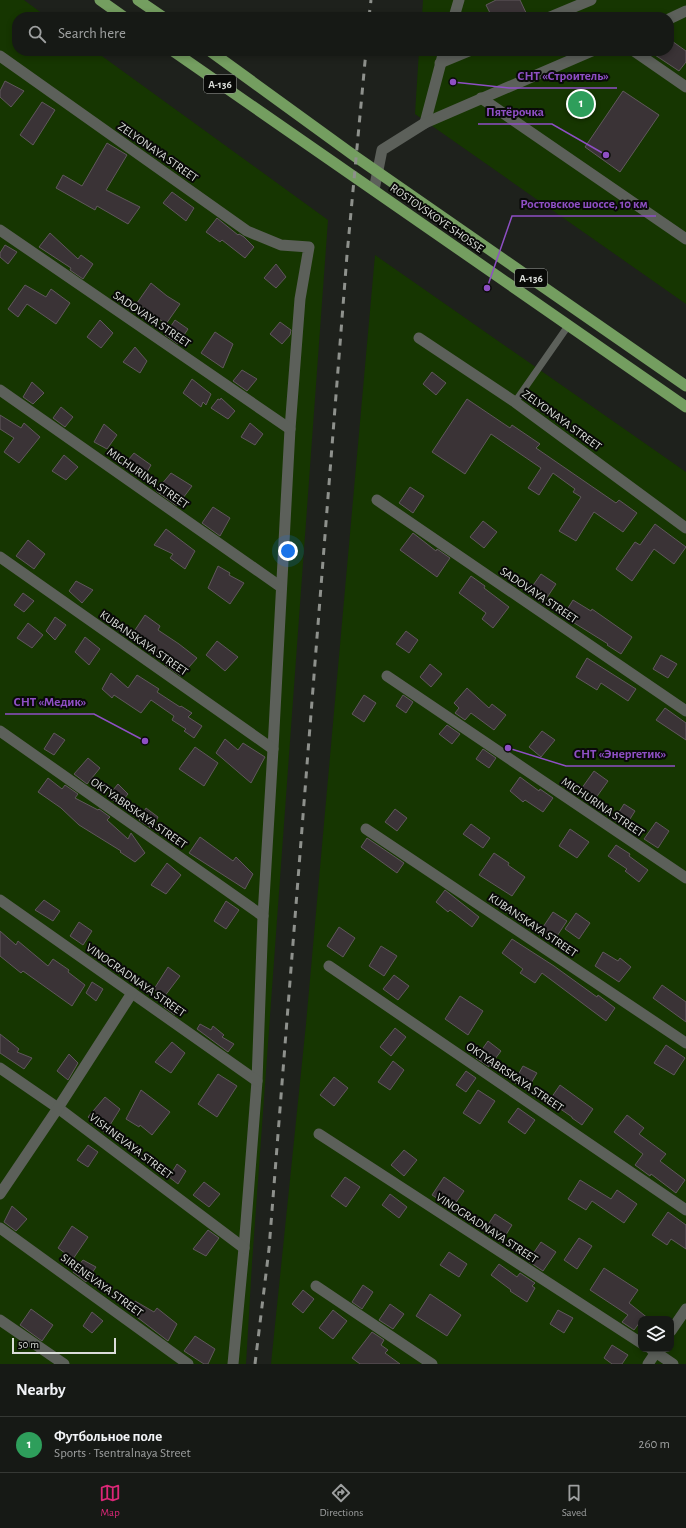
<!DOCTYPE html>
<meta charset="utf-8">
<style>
body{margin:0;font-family:"Alegreya Sans",sans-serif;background:#232622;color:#f1f3f6}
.controls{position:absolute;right:12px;bottom:12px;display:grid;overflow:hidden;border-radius:8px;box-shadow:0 2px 6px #0003}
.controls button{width:36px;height:36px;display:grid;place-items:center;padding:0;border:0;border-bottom:1px solid #353834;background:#161915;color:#f1f3f6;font:20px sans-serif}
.scale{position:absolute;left:12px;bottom:10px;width:104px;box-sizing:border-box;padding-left:4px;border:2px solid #daddd9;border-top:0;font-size:11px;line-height:14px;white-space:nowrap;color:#daddd9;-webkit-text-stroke:3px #090a08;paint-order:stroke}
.you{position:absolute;left:288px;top:551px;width:14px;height:14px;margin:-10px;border:3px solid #fff;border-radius:50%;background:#1a73e8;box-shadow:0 0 0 6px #1a73e833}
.badge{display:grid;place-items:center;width:26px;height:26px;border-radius:50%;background:#db2777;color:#fff;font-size:13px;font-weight:700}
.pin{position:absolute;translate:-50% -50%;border:2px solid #fff;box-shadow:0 1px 4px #0006}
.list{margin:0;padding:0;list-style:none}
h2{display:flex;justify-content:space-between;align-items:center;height:52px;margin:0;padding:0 16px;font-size:17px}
h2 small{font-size:13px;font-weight:400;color:#9ea0a0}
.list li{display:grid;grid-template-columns:26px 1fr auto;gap:12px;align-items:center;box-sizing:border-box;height:56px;padding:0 16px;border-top:1px solid #353834}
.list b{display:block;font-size:15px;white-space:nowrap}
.list p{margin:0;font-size:13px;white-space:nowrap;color:#9ea0a0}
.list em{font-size:13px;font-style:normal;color:#9ea0a0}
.icon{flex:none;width:22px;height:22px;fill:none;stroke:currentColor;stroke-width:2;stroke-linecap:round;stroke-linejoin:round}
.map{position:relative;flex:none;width:686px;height:1364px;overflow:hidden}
.search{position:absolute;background:#161915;box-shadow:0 2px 6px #0003;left:12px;right:12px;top:12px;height:44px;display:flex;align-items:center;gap:10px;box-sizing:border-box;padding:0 14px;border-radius:16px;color:#9ea0a0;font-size:15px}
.sheet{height:108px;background:#161915}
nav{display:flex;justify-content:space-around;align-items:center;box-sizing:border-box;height:56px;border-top:1px solid #353834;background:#161915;font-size:11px;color:#9ea0a0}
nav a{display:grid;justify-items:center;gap:2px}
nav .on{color:#db2777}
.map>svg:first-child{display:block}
.green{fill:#163601;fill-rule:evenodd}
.building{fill:#3a3336;stroke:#60585c}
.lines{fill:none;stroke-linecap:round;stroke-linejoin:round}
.service{stroke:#5c605a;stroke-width:7}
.minor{stroke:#5c605a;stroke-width:11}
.trunk{stroke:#749e60;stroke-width:11}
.rail{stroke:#8e918c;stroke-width:3;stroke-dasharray:7 7;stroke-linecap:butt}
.labels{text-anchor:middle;stroke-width:4;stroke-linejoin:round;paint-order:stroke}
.shield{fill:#090a08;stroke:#9b9e9a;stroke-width:1}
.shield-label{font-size:11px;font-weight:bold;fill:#daddd9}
.street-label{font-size:12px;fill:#daddd9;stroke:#090a08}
.leader{fill:none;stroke:#8e4fc4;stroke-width:1.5}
.callout-dot{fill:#8e4fc4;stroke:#090a08;stroke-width:1.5}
.callout-label{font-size:13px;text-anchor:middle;font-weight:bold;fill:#8e4fc4;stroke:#090a08;stroke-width:4;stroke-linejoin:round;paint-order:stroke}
</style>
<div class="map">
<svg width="686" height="1364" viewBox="0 0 686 1364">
<rect width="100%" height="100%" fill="#1e211c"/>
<!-- green -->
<g class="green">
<path d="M0,0H24L47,17H17V51H95L328,220L252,1263L246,1364H0Z"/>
<path d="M423,0H686V304L415,114L419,51H669V17H422Z"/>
<path d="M375,255L686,472V1364H271L306,1024ZM641,1319H671V1349H641Z"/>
</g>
<!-- building -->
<g class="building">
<path d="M496,0H520L528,17H492L486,5Z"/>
<path d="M669,39L686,51V62L679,71L649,51H669Z"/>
<path d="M5,81L24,91L11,107L0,97V91Z"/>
<path d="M623,91L659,115L620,172L585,147Z"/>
<path d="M42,102L55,110L33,145L20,135Z"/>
<path d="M107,143L127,155L106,190L140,207L128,224L97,206L95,210L56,188L63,175L82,186Z"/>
<path d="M172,192L194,208L186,221L163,203Z"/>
<path d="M217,218L238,235L239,234L244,237L254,247L245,258L222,240L220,242L206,232Z"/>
<path d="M50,233L78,259L81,255L93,264L83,279L70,270L71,268L39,247Z"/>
<path d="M5,245L17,252L8,264L0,257V253Z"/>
<path d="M276,264L286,277L276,288L264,278Z"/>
<path d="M151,283L167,296L180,304L166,324L137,303Z"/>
<path d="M25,285L46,297L51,289L70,303L56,324L27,304L18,317L8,309Z"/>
<path d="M100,320L113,333L101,348L87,337Z"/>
<path d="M175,320L188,329L178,344L165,335Z"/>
<path d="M280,322L291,330L290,335L282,344L270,334Z"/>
<path d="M215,332L233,344L223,368L201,353Z"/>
<path d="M135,347L147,361L140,373L123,362Z"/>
<path d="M242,370L257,379L247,391L233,381Z"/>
<path d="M432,372L446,383L436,395L423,384Z"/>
<path d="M192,379L211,394L206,405L203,402L201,407L183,393Z"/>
<path d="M32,382L44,393L33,404L23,397Z"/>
<path d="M221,398L235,411L228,419L211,408L218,399L220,400Z"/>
<path d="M467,399L510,428L512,425L540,444L536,448L616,503L619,500L637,513L623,532L594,512L576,541L559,531L581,497L573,492L575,489L553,473L539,495L528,488L541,468L491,434L465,474L432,452Z"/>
<path d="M61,407L73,417L65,427L53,418Z"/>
<path d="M0,415L21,428L24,423L40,437L19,463L4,452L14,438L0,429Z"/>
<path d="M250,423L263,434L255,445L241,437Z"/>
<path d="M104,424L117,435L107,449L94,442Z"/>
<path d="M134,453L151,465L143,479L123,466Z"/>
<path d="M64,455L78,467L66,480L52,471Z"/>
<path d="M171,473L192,486L177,506L156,491Z"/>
<path d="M410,487L424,496L413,513L399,503Z"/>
<path d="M213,507L230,518L220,536L202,523Z"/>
<path d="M483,521L497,532L484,548L470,537Z"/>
<path d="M655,524L686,547L674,564L654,549L632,581L616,569L635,542L640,545Z"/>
<path d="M166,529L195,551L185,569L170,558L173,554L154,545Z"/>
<path d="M413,533L436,551L437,549L450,558L437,577L400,550Z"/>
<path d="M28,540L45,554L34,569L16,556Z"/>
<path d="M218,566L230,573L229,575L244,583L230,604L208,588Z"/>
<path d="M541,574L556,584L544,602L529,591Z"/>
<path d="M471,576L485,586L484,588L509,607L493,628L482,619L486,613L459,593Z"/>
<path d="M76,581L93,590L82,603L69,591Z"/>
<path d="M23,593L34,601L24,612L14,605Z"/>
<path d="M573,600L591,611L592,609L632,637L621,654L607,645L608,644L563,616Z"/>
<path d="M145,615L160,626L158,630L179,644L197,658L181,676L165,665L167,662L152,654L155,649L133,633Z"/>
<path d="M55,617L66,625L55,640L46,631Z"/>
<path d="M28,623L43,635L32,648L17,638Z"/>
<path d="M406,631L418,640L409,653L396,644Z"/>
<path d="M85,637L100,649L89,665L75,652Z"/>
<path d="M217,641L238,657L225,671L206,655Z"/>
<path d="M661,655L677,664L668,678L653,669Z"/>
<path d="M587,658L636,689L628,701L601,683L597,690L576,677Z"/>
<path d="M430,664L442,674L431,687L420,677Z"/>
<path d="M111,673L128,688L137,675L159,689L157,692L180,707L181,706L192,713L188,717L202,726L194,738L184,731L186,729L172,720L174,716L151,700L141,713L114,695L112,698L102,689Z"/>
<path d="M467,688L489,708L492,704L506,715L494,730L471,713L465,720L455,713L459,708L454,703Z"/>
<path d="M364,695L376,703L364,722L352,714Z"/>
<path d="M403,695L413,702L406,713L396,706Z"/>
<path d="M665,708L686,723V740L656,720Z"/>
<path d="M447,725L460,734L452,744L439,734Z"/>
<path d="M542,731L555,740L541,757L529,747Z"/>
<path d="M54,733L65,740L54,755L44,749Z"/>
<path d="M225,739L238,750L243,743L265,757L251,783L216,753Z"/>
<path d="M195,747L218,763L204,786L179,769Z"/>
<path d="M483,749L496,758L489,768L476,759Z"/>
<path d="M88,758L100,768L87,784L74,774Z"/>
<path d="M594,771L608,781L593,802L579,792Z"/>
<path d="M520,777L539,791L540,789L553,798L543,812L525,800L523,802L510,791Z"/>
<path d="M48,778L62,789L65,785L78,794L75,798L98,810L99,809L110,817L107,820L128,839L131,833L145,853L135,862L120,852L121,851L79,825L61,808L38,792Z"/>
<path d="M118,784L128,794L119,805L108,796Z"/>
<path d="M624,804L635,811L625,827L614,820Z"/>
<path d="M146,808L158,817L152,829L139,820Z"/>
<path d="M395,809L407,818L397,831L385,822Z"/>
<path d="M656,822L669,831L658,848L644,839Z"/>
<path d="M471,824L490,838L483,848L463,834Z"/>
<path d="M570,829L589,842L577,858L559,846Z"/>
<path d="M200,837L233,861L236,857L253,874L245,889L189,853Z"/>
<path d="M367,838L404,863L397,873L361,847Z"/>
<path d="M616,845L630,854L629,856L648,870L639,882L625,871L627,869L608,856Z"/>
<path d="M494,853L509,863L508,865L525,877L512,896L479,875Z"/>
<path d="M167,863L181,875L166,894L151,885Z"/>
<path d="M445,890L479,917L472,927L450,910L448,912L436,902Z"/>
<path d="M44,900L60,911L53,921L35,910Z"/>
<path d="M226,901L239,910L226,929L214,921Z"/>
<path d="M553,912L567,921L555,939L541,930Z"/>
<path d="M576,913L590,923L579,939L565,929Z"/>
<path d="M79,922L92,931L83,945L70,936Z"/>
<path d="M339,927L355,938L343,957L327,946Z"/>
<path d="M0,931L16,945L18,941L48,966L53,959L69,970L68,972L85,985L72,1006L23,971L21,973L0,956Z"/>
<path d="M512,939L554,966L597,997L598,995L615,1008L606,1021L542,973L535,983L520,973L523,969L502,953Z"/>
<path d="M381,946L397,956L384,976L369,966Z"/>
<path d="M603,952L618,961L620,958L631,967L619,982L595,966Z"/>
<path d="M168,967L180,976L164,997L154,989Z"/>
<path d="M394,975L409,986L398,1000L383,989Z"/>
<path d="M92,982L103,989L96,1001L86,993Z"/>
<path d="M662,985L686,1002V1022L653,998Z"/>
<path d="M460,996L483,1011L468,1035L445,1019Z"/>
<path d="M170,998L180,1007L175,1015L164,1007Z"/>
<path d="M200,1024L211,1030L213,1026L224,1035L222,1037L234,1044L228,1052L197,1029Z"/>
<path d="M395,1028L406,1037L391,1056L380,1047Z"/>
<path d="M0,1034L19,1049L17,1052L32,1058L24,1069L0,1053Z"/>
<path d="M488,1041L501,1051L489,1067L476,1058Z"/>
<path d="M172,1042L185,1053L171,1073L155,1062Z"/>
<path d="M666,1045L685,1058L674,1075L654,1063Z"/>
<path d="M69,1054L78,1063L68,1080L57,1071Z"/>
<path d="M393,1061L404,1070L390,1090L378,1082Z"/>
<path d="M523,1066L537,1073L527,1090L514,1082Z"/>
<path d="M466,1071L476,1078L466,1092L456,1085Z"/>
<path d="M218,1074L237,1086L217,1117L198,1104Z"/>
<path d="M334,1077L348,1088L334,1106L320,1095Z"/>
<path d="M560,1085L593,1109L582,1125L572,1118V1117L549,1101Z"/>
<path d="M141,1090L170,1112L152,1135L140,1125L139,1127L126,1119Z"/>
<path d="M478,1090L495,1101L480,1124L463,1113Z"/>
<path d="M105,1097L120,1109L105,1133L88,1117Z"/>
<path d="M518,1108L535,1120L525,1134L508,1122Z"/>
<path d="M627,1115L644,1128L639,1134L666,1154L660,1161L685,1180L676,1193L651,1174L650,1176L635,1165L643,1154L614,1132Z"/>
<path d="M88,1145L98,1152L88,1167L77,1160Z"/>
<path d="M404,1150L417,1160L404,1176L391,1165Z"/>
<path d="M177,1164L186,1171L178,1184L169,1177Z"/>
<path d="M345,1177L360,1187L346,1207L331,1196Z"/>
<path d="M444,1177L464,1191L452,1208L432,1195Z"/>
<path d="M580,1180L611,1199L617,1190L637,1204L624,1223L592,1201L586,1210L568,1199Z"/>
<path d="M204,1182L220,1194L209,1207L193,1195Z"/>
<path d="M390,1194L407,1207L399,1218L382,1205Z"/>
<path d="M12,1206L27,1219L16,1231L4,1222Z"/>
<path d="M668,1212L686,1225V1249L671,1239L667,1245L652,1235Z"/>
<path d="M495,1214L512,1225L502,1241L485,1229Z"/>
<path d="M72,1226L88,1237L73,1259L58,1248Z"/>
<path d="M208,1230L219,1238L206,1256L193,1249Z"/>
<path d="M579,1238L592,1246L577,1269L564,1260Z"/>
<path d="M541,1242L556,1252L543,1271L528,1261Z"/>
<path d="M449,1252L467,1264L459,1277L440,1265Z"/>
<path d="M83,1260L96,1267L86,1282L73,1272Z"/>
<path d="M499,1264L517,1277L520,1273L535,1283L532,1286L535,1288L527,1302L510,1291L511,1290L491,1275Z"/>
<path d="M604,1268L638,1290L629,1303L649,1319H641V1323L640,1322L634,1330L622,1322L628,1315L590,1290Z"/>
<path d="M363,1285L373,1292L362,1309L352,1302Z"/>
<path d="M303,1290L314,1299L303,1313L292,1304Z"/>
<path d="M430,1294L461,1315L447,1336L416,1316Z"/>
<path d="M135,1301L154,1312L157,1308L177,1324L168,1341L129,1311Z"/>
<path d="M390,1304L404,1314L393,1329L379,1320Z"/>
<path d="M31,1309L53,1325L42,1341L20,1325Z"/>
<path d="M333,1310L347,1321L333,1339L319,1328Z"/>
<path d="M558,1310L573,1318L564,1333L550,1324Z"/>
<path d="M92,1312L103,1321L92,1333L83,1326Z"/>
<path d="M372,1332L384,1340L381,1345L388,1350L385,1353L400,1364H360L352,1358Z"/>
<path d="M195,1336L215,1349L208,1364H204L184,1351Z"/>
<path d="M612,1345L628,1355L622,1364H612L604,1358Z"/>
</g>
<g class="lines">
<!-- service -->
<path class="service" d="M515,402L568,326"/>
<!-- minor -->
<g class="minor">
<path d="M454,17L459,0"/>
<path d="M550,17L591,0"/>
<path d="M669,19L686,11"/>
<path d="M634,51L686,87"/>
<path d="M0,56L247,231L281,245L309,247L300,299L290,429L273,749L263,916L257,1081L244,1248L233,1364"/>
<path d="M440,63L469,51"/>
<path d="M481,98L686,239"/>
<path d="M425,123L444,51"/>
<path d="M374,190L382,150L425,123L592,51"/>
<path d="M0,230L290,429"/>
<path d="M419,338L515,402L686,528"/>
<path d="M0,390L281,587"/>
<path d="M377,500L686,711"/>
<path d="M0,557L273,749"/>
<path d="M387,676L686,878"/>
<path d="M0,731L263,916"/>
<path d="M366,829L686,1043"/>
<path d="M0,900L257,1081"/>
<path d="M329,966L686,1210"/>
<path d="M0,1068L58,1108L244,1248"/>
<path d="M319,1134L641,1343"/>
<path d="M0,1194L58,1108L132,993"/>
<path d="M0,1228L188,1364"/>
<path d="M316,1286L432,1364"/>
<path d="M0,1320L64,1364"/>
<path d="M671,1331L686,1309"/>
<path d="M651,1349L673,1364"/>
<path d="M648,1364L658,1349"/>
</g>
<!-- trunk -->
<g class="trunk">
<path d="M100,0L124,17"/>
<path d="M138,0L163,17"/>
<path d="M173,51L686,407"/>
<path d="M210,51L356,157L686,386"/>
</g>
<!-- rail -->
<g class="rail">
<path d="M369,17L371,0"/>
<path d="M255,1364L269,1249L347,255L366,51"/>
</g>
</g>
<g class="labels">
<!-- shield labels -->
<g class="shield">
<rect x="204" y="75" width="32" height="18" rx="3"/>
<rect x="515" y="269" width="32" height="18" rx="3"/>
</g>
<g class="shield-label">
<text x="220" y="88">А-136</text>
<text x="531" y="282">А-136</text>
</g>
<!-- street labels -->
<g class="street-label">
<text transform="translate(158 152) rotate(35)" y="4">ZELYONAYA STREET</text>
<text transform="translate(437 218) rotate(35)" y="4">ROSTOVSKOYE SHOSSE</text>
<text transform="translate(152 319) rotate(34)" y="4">SADOVAYA STREET</text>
<text transform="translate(562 420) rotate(36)" y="4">ZELYONAYA STREET</text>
<text transform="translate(148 478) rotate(35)" y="4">MICHURINA STREET</text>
<text transform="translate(539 595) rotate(34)" y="4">SADOVAYA STREET</text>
<text transform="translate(144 643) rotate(35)" y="4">KUBANSKAYA STREET</text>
<text transform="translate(603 807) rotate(34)" y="4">MICHURINA STREET</text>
<text transform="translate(139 813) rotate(35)" y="4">OKTYABRSKAYA STREET</text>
<text transform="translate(533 925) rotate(34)" y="4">KUBANSKAYA STREET</text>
<text transform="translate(136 980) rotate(35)" y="4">VINOGRADNAYA STREET</text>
<text transform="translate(515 1077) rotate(34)" y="4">OKTYABRSKAYA STREET</text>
<text transform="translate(131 1146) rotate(37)" y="4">VISHNEVAYA STREET</text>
<text transform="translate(487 1228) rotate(33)" y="4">VINOGRADNAYA STREET</text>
<text transform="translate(102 1285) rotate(36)" y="4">SIRENEVAYA STREET</text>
</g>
</g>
<!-- callouts -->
<path class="leader" d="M453 82L509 88H617M606 155L552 124H478M487 288L512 216H656M145 741L94 714H5M508 748L566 766H675"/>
<g class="callout-dot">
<circle cx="453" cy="82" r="4"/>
<circle cx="606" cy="155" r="4"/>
<circle cx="487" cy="288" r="4"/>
<circle cx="145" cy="741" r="4"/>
<circle cx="508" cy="748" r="4"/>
</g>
<g class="callout-label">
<text x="563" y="80">СНТ «Строитель»</text>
<text x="515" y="116">Пятёрочка</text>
<text x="584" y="208">Ростовское шоссе, 10 км</text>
<text x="50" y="706">СНТ «Медик»</text>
<text x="620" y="758">СНТ «Энергетик»</text>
</g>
</svg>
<div class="controls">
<button><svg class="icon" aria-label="layers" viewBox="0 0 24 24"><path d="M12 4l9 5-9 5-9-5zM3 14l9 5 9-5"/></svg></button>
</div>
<div class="scale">50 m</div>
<div class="you"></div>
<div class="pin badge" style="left:581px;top:104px;background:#2e9e5b">1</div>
<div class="search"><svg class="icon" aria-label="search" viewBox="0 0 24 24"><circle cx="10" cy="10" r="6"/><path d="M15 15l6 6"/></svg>Search here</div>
</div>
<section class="sheet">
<h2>Nearby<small></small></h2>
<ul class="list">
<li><span class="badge" style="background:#2e9e5b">1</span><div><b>Футбольное поле</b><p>Sports · Tsentralnaya Street</p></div><em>260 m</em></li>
</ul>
</section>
<nav>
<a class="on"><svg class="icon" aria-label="map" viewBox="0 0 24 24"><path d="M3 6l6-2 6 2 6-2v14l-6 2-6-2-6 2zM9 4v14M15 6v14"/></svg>Map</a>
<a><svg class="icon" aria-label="directions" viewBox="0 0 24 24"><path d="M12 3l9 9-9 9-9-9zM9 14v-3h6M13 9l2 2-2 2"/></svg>Directions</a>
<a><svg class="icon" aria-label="saved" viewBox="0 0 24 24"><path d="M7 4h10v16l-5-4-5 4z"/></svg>Saved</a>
</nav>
